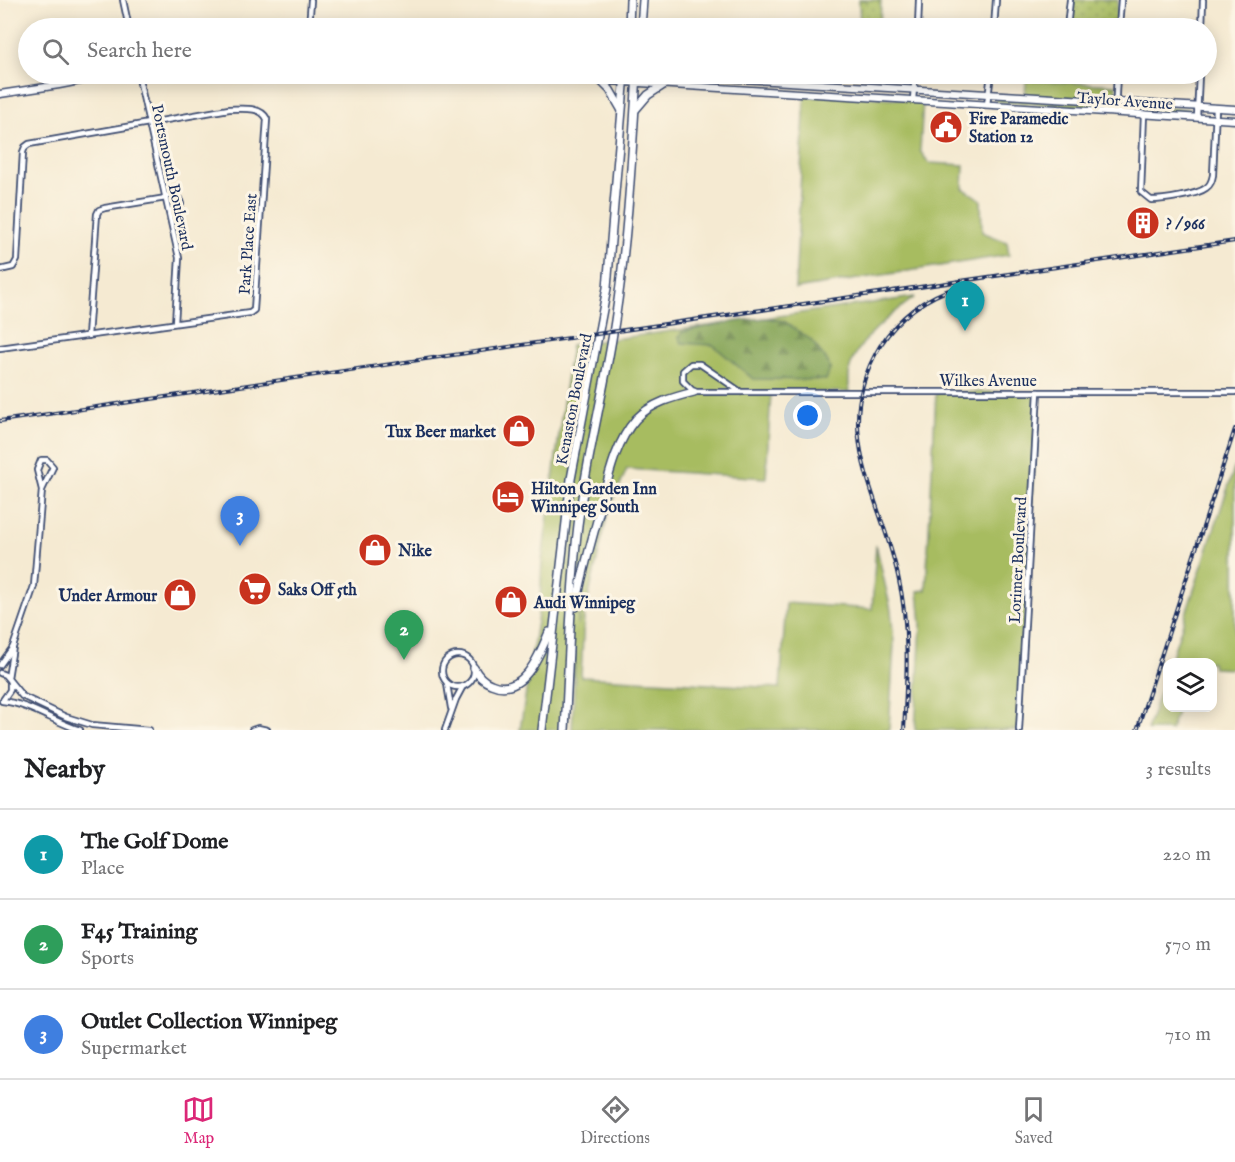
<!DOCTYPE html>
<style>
body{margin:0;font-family:"IM FELL English",serif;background:#f2f2f2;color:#202124}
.controls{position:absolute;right:18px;bottom:18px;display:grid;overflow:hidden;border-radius:12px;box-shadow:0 3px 15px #0003}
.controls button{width:54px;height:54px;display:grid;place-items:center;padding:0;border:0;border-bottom:2px solid #e0e0e0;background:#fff;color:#202124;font:30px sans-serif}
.you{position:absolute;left:808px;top:416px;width:21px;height:21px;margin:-15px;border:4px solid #fff;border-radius:50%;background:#1a73e8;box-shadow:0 0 0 9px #1a73e833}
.badge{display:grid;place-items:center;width:39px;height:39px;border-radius:50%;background:#db2777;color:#fff;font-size:20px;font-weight:700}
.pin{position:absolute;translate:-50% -50px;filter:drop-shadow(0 2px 3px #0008)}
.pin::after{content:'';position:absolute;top:32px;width:21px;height:18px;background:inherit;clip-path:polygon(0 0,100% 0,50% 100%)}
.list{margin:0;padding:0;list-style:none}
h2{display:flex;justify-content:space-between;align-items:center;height:78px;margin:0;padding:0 24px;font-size:26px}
h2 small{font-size:20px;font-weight:400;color:#757577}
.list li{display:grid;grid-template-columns:39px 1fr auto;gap:18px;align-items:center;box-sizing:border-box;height:90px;padding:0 24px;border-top:2px solid #e0e0e0}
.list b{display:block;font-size:22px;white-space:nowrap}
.list p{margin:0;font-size:20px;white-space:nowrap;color:#757577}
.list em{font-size:20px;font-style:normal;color:#757577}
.icon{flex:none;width:33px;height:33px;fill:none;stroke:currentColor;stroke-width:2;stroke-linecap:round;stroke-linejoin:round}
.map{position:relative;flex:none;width:1235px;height:730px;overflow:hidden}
.search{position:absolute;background:#fff;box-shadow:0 3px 15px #0003;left:18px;right:18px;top:18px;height:66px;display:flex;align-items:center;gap:15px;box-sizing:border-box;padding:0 21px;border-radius:33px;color:#757577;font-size:22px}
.sheet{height:348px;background:#fff}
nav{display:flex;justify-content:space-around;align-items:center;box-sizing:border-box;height:84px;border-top:2px solid #e0e0e0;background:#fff;font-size:16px;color:#757577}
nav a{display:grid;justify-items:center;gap:3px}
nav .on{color:#db2777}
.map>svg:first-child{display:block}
.green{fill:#a7bc61;stroke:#617660;stroke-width:1.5;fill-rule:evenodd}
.forest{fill:url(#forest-firs);stroke:#506a5a;stroke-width:1.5}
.park{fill:url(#park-dots);stroke:#617660;stroke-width:1.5}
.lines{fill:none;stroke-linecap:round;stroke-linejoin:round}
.street-casing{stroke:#3c4b6f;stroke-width:8}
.secondary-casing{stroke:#3c4b6f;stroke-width:9}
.primary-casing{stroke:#3c4b6f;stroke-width:10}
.street{stroke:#fff;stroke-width:4.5}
.secondary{stroke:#fff;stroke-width:6}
.primary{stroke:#fff;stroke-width:7}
.rail-casing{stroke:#1b2f5e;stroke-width:4}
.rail{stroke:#fcf5e5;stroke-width:1.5;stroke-dasharray:4.5;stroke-linecap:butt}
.labels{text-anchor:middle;stroke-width:6;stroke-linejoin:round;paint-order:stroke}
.street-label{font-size:16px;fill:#1b2f5e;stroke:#fcf5e5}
.poi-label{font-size:16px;font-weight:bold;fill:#1b2f5e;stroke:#fcf5e5;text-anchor:start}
</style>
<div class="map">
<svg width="1235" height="730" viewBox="0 0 1235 730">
<defs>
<pattern id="forest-firs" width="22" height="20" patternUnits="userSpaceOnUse" patternTransform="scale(1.5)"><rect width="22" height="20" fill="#85a457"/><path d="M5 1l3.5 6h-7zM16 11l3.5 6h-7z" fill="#6c864b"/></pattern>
<pattern id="park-dots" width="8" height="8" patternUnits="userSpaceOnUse" patternTransform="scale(1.5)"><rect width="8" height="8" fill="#a7bc61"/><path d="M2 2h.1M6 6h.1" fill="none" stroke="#879953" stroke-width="1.8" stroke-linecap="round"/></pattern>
</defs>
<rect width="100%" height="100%" fill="#fcf5e5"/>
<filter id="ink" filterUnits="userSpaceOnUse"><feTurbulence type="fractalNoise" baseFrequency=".0167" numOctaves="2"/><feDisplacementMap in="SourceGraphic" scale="12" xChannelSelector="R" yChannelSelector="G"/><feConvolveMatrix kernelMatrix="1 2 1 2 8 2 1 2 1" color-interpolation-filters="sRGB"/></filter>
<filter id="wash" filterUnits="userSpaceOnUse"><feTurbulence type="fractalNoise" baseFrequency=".008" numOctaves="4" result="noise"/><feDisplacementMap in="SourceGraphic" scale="24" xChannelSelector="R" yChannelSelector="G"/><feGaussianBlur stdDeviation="1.35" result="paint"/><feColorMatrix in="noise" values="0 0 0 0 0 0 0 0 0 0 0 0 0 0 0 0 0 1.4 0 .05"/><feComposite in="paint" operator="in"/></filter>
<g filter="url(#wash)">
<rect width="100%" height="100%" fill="#f5ead2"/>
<!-- green -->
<g class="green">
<path d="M1026,80L1116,85L1115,102L1025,96Z"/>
<path d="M805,93L923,100L920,151L929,163L964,165L963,188L981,200L982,232L1007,242L1009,255L795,289Z"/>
<path d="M997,97L1108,104L1111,107L1108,109L996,102L994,100Z"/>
<path d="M1122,105L1190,109L1192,112L1190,114L1122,110L1120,108Z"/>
<path d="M915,297C893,313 857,340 850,368C848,376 849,384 849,392H771L766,478L627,469L608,512L584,616L581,677L780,688L786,603L872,609L876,545L891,610L894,643L889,730H572L576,649L566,730H520L540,602L542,561L571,345ZM579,567L581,568L583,585L578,626Z"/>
<path d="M936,392H1038L1019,730H915L921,625L918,591L926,590Z"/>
<path d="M1235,466V669L1213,668L1212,662H1170Z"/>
<path d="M1167,670L1168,708H1178L1171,730H1147Z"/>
</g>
<!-- forest -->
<path class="forest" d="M767,318L784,321L811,340L828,362L830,369L826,380L753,379L713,345L682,343L679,337L682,332C711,325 738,320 767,318Z"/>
<!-- park -->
<g class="park">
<path d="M859,0H881L880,28H860Z"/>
<path d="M1074,0H1118L1116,28H1070L1071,5Z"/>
</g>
</g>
<g filter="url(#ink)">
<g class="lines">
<defs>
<g id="street">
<path d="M123,0L129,28"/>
<path d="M309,28L311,0"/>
<path d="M918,28L919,0"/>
<path d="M994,28L996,0"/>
<path d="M1067,28L1070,0"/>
<path d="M1119,28L1121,0"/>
<path d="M1202,28L1203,0"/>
<path d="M138,74L179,258L175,323"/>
<path d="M913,100L915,74"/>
<path d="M987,105L991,74"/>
<path d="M1115,113L1117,74"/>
<path d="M1144,114L1141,192L1151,200C1163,200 1197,195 1206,188C1211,185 1212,180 1213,175L1216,108"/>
<path d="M1197,118L1199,74"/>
<path d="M165,196L173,195L179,198L181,204L179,208L169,211"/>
<path d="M0,270L13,267L17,260L23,152L25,147L29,144L229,109C242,109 261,106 267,119L254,310L250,313L0,348"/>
<path d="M88,336L97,214L99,210L105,208L166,198"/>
<path d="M741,392L700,364H691L683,371V381L694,392H1235"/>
<circle cx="458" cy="671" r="16"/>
<path d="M0,665L13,647"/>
<path d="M0,673L5,675L22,696L66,717L92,725L149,730"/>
<path d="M8,678L13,647L34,586L42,490L37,470L41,460H47L53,467L42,490"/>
<path d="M447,684L451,708"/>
<path d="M3,700L10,690V682"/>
<path d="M2,701C30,704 54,722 80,730"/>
<path d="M252,730L258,728L267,730"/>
<path d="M445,730L456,699L463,686"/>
<path d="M1019,730L1038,392"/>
</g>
<g id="secondary">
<path d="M546,74L580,79L624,82L1235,120"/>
<path d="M658,74L1235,109"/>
<path d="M0,94L59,85L116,74"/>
</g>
<g id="primary">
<path d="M629,28L630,0"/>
<path d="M641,28L643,0"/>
<path d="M600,80L610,90L621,109"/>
<path d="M636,109L648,95L665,84"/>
<path d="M576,607C581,577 590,547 598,517C607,485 613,445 636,419C651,403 674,397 694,392"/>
<path d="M474,668C478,676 483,681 491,684C523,698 540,654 549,632"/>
<path d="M542,730L571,479L607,288L625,74"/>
<path d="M565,730C569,662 570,593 578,525C587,454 606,385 616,314C628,235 632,154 637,74"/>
</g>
</defs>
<!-- street casing -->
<use href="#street" class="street-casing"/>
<!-- secondary casing -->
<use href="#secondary" class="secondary-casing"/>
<!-- primary casing -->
<use href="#primary" class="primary-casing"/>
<!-- street -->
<use href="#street" class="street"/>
<!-- secondary -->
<use href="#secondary" class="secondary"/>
<!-- primary -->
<use href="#primary" class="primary"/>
<defs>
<g id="rail">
<path d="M0,421L1235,241"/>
<path d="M904,730C907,678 910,627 898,576C880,494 829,430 880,346C898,318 925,297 958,287"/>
<path d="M1137,730L1235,429"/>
</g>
</defs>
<!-- rail casing -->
<use href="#rail" class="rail-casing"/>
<!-- rail -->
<use href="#rail" class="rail"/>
</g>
</g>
<!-- icons -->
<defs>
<symbol id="civic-disc" viewBox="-11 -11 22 22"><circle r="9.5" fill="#c8321e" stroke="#fcf5e5"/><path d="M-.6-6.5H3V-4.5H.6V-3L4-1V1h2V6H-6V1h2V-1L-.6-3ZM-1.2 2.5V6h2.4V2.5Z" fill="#fff"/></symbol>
<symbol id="building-disc" viewBox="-11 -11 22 22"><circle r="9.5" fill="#c8321e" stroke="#fcf5e5"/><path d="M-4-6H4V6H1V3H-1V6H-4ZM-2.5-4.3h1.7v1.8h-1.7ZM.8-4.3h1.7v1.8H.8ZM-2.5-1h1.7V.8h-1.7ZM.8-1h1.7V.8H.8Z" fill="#fff"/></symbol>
<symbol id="shop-disc" viewBox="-11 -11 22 22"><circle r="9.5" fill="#c8321e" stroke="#fcf5e5"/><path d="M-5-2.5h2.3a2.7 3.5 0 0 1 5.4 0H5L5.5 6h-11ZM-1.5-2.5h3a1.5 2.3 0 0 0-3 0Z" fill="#fff"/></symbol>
<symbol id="hotel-disc" viewBox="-11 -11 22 22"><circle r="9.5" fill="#c8321e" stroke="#fcf5e5"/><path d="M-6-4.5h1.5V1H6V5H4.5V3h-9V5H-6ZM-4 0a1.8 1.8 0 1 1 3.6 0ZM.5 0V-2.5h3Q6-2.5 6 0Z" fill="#fff"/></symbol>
<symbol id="supermarket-disc" viewBox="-11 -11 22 22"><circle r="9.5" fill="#c8321e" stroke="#fcf5e5"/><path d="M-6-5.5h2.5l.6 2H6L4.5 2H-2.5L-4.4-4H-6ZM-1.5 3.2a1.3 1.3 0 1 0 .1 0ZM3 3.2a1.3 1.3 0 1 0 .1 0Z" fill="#fff"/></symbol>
</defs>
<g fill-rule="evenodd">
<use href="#civic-disc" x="927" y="108" width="38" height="38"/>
<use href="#building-disc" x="1124" y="204" width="38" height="38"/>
<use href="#shop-disc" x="500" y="412" width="38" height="38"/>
<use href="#hotel-disc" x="489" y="478" width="38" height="38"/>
<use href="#shop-disc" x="356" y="531" width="38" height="38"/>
<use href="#supermarket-disc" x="236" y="570" width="38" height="38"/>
<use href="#shop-disc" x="161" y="576" width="38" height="38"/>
<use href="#shop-disc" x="492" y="583" width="38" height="38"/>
</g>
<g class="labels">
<!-- street labels -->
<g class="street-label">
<text transform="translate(1125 100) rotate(4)" y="6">Taylor Avenue</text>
<text transform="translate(173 177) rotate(78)" y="6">Portsmouth Boulevard</text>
<text transform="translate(247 244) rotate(-86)" y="6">Park Place East</text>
<text x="988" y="386">Wilkes Avenue</text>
<text transform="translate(573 399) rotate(-79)" y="6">Kenaston Boulevard</text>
<text transform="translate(1017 560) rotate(-87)" y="6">Lorimer Boulevard</text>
</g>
<!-- poi labels -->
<g class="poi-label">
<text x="969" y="124">Fire Paramedic<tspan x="969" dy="18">Station 12</tspan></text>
<text x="1166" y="229">? / 966</text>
<text x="496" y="437" text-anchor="end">Tux Beer market</text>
<text x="531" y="494">Hilton Garden Inn<tspan x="531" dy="18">Winnipeg South</tspan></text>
<text x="398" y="556">Nike</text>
<text x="278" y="595">Saks Off 5th</text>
<text x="157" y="601" text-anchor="end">Under Armour</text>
<text x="534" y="608">Audi Winnipeg</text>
</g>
</g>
</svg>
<div class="controls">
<button><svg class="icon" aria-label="layers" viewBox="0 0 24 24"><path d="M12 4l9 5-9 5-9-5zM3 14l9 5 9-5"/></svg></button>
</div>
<div class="you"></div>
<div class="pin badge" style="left:965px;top:331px;background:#0f9aa8">1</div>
<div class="pin badge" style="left:404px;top:660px;background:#2e9e5b">2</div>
<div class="pin badge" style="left:240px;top:546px;background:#3f7fe0">3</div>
<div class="search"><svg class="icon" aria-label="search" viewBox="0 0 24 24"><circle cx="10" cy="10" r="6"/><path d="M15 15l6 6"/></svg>Search here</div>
</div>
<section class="sheet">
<h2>Nearby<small>3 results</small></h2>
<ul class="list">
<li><span class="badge" style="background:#0f9aa8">1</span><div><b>The Golf Dome</b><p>Place</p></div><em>220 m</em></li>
<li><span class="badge" style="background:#2e9e5b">2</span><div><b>F45 Training</b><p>Sports</p></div><em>570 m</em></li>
<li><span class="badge" style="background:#3f7fe0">3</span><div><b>Outlet Collection Winnipeg</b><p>Supermarket</p></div><em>710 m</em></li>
</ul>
</section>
<nav>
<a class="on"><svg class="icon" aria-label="map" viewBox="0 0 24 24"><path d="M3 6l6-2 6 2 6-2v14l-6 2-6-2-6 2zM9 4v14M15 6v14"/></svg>Map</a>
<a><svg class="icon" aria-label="directions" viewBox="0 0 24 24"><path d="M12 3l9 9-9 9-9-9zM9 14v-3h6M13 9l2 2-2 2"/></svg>Directions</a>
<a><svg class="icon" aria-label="saved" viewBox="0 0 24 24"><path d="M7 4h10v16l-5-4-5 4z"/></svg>Saved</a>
</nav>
